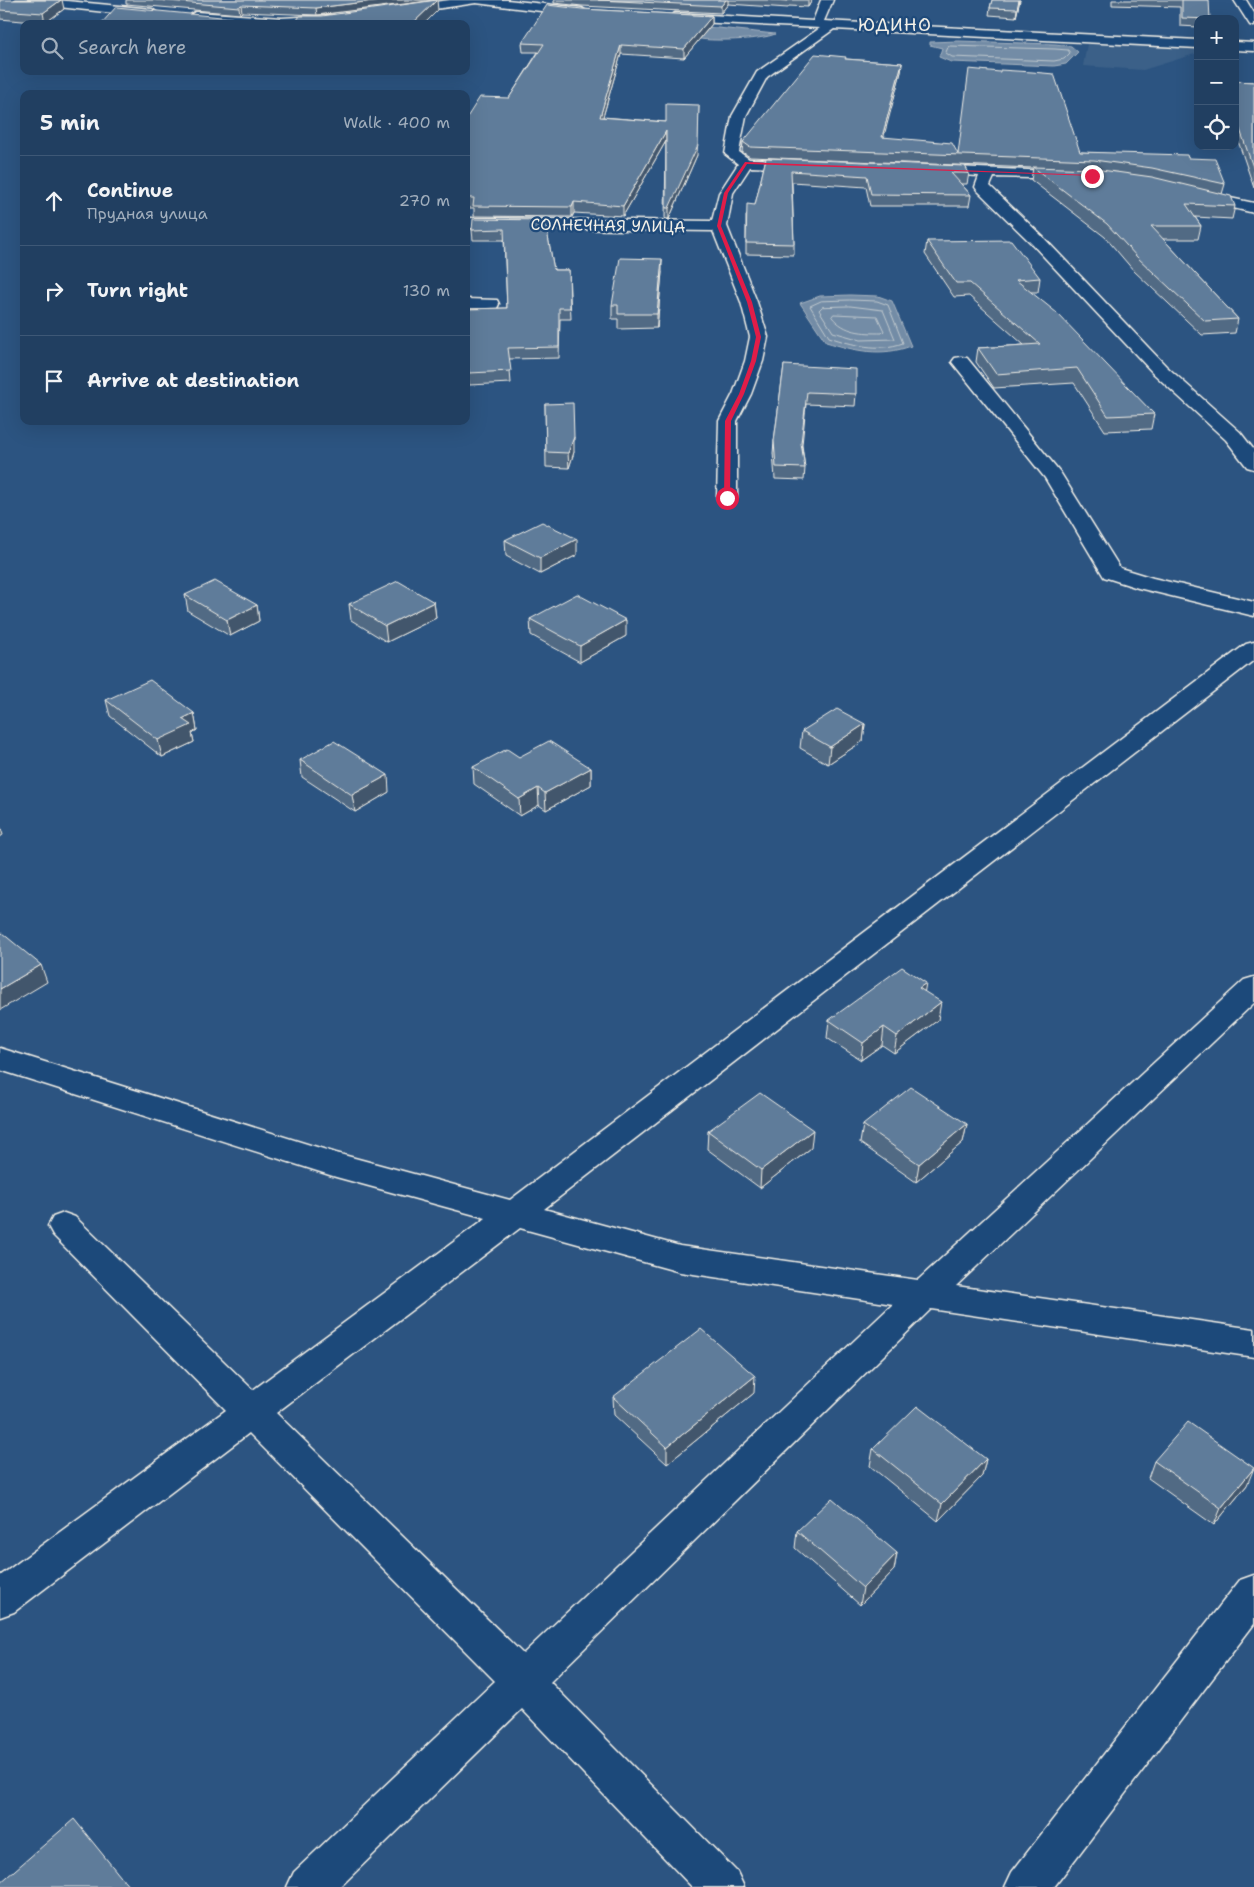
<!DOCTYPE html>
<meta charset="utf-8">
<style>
body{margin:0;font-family:"Shantell Sans",sans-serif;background:#2d4a6a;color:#f1f3f6}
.controls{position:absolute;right:15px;top:15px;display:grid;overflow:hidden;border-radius:10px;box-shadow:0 5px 20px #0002}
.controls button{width:45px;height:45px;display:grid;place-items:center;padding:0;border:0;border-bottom:1px solid #3e5876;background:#213f61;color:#f1f3f6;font:25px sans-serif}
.stop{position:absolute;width:15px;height:15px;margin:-11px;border:4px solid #e11d48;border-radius:50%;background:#fff}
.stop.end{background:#e11d48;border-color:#fff;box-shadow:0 1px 5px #0008}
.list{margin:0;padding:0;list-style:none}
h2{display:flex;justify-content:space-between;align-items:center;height:65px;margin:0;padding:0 20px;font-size:21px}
h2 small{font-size:16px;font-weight:400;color:#a2afbd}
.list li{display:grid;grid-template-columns:32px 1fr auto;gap:15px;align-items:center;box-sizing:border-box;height:90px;padding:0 20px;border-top:1px solid #3e5876}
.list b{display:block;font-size:19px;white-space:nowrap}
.list p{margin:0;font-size:16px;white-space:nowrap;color:#a2afbd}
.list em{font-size:16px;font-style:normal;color:#a2afbd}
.icon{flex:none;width:28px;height:28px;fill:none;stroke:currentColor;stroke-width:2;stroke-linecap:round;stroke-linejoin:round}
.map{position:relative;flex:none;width:1254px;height:1887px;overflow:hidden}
.search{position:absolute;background:#213f61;box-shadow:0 5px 20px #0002;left:20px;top:20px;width:450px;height:55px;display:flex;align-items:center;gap:12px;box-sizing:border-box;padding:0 18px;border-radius:10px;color:#a2afbd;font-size:19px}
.panel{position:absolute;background:#213f61;box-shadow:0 5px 20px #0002;left:20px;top:90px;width:450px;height:335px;border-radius:10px}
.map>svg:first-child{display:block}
.built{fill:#3b6088}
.water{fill:#738ca6;stroke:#a7b4c0}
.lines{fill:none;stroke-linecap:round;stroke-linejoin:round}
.shore{stroke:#c0c9ce;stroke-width:1}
.street-casing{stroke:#f4f1e8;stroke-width:3}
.secondary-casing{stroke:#f4f1e8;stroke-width:3}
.street{fill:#1f4a7a;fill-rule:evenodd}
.secondary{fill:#1f4a7a;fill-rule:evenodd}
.wall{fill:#516a84;stroke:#f4f1e8}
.shaded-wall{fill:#42566c;stroke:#f4f1e8}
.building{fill:#5e7b9a;stroke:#f4f1e8}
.route{fill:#e11d48}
.labels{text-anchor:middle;stroke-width:4.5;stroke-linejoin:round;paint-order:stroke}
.far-street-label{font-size:16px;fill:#f4f1e8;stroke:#1f4a7a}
.far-quarter-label{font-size:18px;letter-spacing:1px;fill:#f4f1e8;stroke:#1f4a7a}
</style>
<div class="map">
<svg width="1254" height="1887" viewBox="0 0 1254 1887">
<rect width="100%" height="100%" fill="#2c5481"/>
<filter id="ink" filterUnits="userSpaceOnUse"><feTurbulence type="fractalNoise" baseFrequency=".02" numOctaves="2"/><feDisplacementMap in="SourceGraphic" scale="10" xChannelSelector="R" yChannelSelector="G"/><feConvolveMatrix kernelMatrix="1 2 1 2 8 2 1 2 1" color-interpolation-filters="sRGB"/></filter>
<g filter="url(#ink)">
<!-- built -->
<path class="built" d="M1087,44L1198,48V53L1143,70L1083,66Z"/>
<!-- water -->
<g class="water">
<path d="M678,26L718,28L775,34C763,40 708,42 695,38C689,36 683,30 678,26Z"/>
<path d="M958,41L1055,44L1071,46L1078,52L1066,64L1054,66L951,62L939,57L942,48L930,45V42Z"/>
<path d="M850,295L878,296L892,301L911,346C881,357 856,351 826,342L800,303L820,296Z"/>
</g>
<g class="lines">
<!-- shore -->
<g class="shore">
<path d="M949,46L1055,49L1068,50L1070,53L1064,59L1054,61L952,57L946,53Z"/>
<path d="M850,300L877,301L888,305L903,343C878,352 853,345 829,337L810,306L821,301Z"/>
<path d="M850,306L883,310L895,339L861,340L833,332L819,310L822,307Z"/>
<path d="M834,314L877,316L884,331L882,333C863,333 845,333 832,317Z"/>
</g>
<defs>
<g id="street">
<path d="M15,0H56L152,9L158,13L152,17L21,3Z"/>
<path d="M450,0H507L582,8L588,12L582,16L476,3L401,14L395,10L401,6Z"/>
<path d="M821,0H833L824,21L1198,40V48L834,29L767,77L746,116L739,152L749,159L801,161L806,162L808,165L806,168L801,169L750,167L733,193L727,226L757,302L768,337L763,361L751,394L737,421V498L734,502L727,504L720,502L717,498L719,421L733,394L745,361L750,337L741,302L713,231L466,228V218L712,221L719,193L738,164L725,154L732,116L757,72L820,28L675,21L669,17L675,13L813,21Z"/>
<path d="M195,12L282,18L334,15L340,19L338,22L322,24H253L191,19L189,16Z"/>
<path d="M1235,42L1254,43V51L1235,50Z"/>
<path d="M931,166L1073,172L1075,175L1073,178L1068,179L994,177L990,186L1043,237L1166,366L1240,432L1254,450V469L1247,467L1226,440L1154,374L1031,243L977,190L975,187L979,176L926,173L924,170L926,167Z"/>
<path d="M1197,191L1254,203V213L1192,198L1190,195L1192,192Z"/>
<path d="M466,299L497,300L499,304L497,308L466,309Z"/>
<path d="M961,357L967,358L1060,472L1120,568L1153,578L1254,602V616L1138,588L1104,577L1045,478L952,362L955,358Z"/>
<path d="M1254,642V660L544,1209L680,1246L918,1280L1244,980L1254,977V1003L956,1286L1254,1329V1357L931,1309L550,1682L737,1872L744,1887H692L522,1709L340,1887H287L294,1872L495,1681L249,1433L14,1612L0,1617V1576L226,1410L53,1235L48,1226L53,1217L64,1213L75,1217L253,1390L486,1218L336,1177L0,1070V1048L336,1153L510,1200L1246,644ZM520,1228L680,1272L893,1304L523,1654L276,1413Z"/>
<path d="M1254,1575V1624L1054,1887H1005L1012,1872L1240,1580Z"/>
</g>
<path id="secondary" d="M1234,0H1246L1254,13V26L1250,25Z"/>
</defs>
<!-- street casing -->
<use href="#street" class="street-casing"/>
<!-- secondary casing -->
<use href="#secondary" class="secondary-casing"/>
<!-- street -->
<use href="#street" class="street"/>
<!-- secondary -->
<use href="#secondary" class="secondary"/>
</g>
<!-- wall -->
<g class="wall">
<path d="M0,0L64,9L45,23L0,19Z"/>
<path d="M126,0H436L317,15L242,12L240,14L126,4Z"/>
<path d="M554,0H812L808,7L789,6L788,8L728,4L721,13L582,6L554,3Z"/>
<path d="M992,0H1020L1016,17L989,15L990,8Z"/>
<path d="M1112,0H1209L1198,19V27L1180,26V7L1112,5Z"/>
<path d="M582,9L712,16V24L684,58L621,54L603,117L666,122L697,155L669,219H665L666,141L623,216L574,213L572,217L474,216V208H466V119L509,98L538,52H523L522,43Z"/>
<path d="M846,59L902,63L901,72L883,137L958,154L1080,152L1188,158L1225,184L1222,194L1235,206L1232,219L1195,217L1201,226L1198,239H1163L1238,319L1235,333L1202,335L1134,271L1105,237L1031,180L1033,168L750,157L742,152L743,142Z"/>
<path d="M1235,81L1254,82V188L1235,132Z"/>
<path d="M766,158L969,173L967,184H961L971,195L969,206H870L866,187L792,182L794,244V255L746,254V216L755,205Z"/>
<path d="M545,220L554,270H569L571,319H560L559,358L509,359L511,383L469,385L466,345V309L507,308L504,240H473L472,230Z"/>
<path d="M927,241L1040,278L1038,292H1031L1154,414L1151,429L1105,431L1074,383L994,388L976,362L978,348L1024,345L969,296L954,297L925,254Z"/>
<path d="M662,272L657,328L618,329V319H612V305Z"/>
<path d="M784,365L856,394L855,406L806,404L802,445L805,468L804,480L775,479L773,453L774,441Z"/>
<path d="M545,404L574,452L569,468L546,467Z"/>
<path d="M505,540L577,555L540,574L506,556Z"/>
<path d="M185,595L257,605L259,621L230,636L188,611Z"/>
<path d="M434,602L436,618L387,642L351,620L349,604Z"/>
<path d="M530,619L626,636L580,662L531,635Z"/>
<path d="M106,700L194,713L197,730L192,733L194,742L162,757L110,716Z"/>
<path d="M865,724L863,741L828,764L800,748L802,731Z"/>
<path d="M519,757L591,768V785L546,810L539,805L520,816L474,784L473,767Z"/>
<path d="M300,760L389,792L355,812L302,777Z"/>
<path d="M924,992L938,1020L894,1053L882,1045L861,1060L827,1038L829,1020Z"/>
<path d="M967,1124L963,1142L916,1182L860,1143L863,1125Z"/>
<path d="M708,1131L811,1148L760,1188L707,1149Z"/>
<path d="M754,1393L667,1464L614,1415L613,1397Z"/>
<path d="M873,1449L986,1459L982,1476L938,1521L870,1466Z"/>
<path d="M1154,1461L1247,1485L1214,1525L1148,1478Z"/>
<path d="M797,1531L897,1553L894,1570L860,1605L795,1548Z"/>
</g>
<!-- shaded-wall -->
<g class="shaded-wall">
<path d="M61,0H62L64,9L45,23L43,13Z"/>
<path d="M381,0H436L317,15L316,8Z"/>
<path d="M437,0L438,10L424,24H412Z"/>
<path d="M726,0H728V4L721,13V6Z"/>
<path d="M808,0H812L808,7Z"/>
<path d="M1019,0H1020L1016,17L1017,9Z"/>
<path d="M241,5L242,12L240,14L239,7Z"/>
<path d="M712,16V24L684,58V49Z"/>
<path d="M232,18L233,24H228Z"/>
<path d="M621,45V54L600,127V117Z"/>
<path d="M902,63L901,72L881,147L882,137Z"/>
<path d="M699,105L697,155L669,219V208Z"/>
<path d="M666,131V141L623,216V206Z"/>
<path d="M574,202V213L572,217V207Z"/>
<path d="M662,259V272L657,328V314Z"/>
<path d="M574,437V452L569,468L568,453Z"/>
<path d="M577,539V555L540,574V558Z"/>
<path d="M434,602L436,618L387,642L385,626Z"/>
<path d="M257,605L259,621L230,636L227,620Z"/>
<path d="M626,620V636L580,662V646Z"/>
<path d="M194,713L197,730L192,733L194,742L162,757L158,740L182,719Z"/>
<path d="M865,724L863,741L828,764L830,747Z"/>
<path d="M591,768V785L546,810L545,793Z"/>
<path d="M388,775L389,792L355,812L352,795Z"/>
<path d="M538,788L539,805L520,816L519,799Z"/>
<path d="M0,825L3,835L0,837Z"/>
<path d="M41,965L47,982L0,1010V989Z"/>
<path d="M926,983L923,1000L919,988Z"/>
<path d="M941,1002L938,1020L894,1053L897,1036Z"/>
<path d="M884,1027L882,1045L861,1060L863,1043Z"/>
<path d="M967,1124L963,1142L916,1182L919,1164Z"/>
<path d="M813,1130L811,1148L760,1188L761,1170Z"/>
<path d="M755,1376L754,1393L667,1464V1447Z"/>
<path d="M986,1459L982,1476L938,1521L942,1504Z"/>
<path d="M1254,1468L1247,1485L1214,1525L1221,1508Z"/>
<path d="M897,1553L894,1570L860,1605L863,1588Z"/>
</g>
<!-- building -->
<g class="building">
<path d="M0,0H61L43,13L0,10Z"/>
<path d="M156,0H381L316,8L241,5L239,7Z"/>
<path d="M437,0L412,24H294L300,16H322Z"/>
<path d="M598,0H726L721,6Z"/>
<path d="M772,0H789L788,1Z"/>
<path d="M992,0H1019L1017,9L990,8Z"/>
<path d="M1182,0H1209L1210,19L1182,18Z"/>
<path d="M547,5L582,9L712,16L684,49L621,45L600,117L666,122V104L699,105L698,145L669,208H666V131L623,206L574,202L572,207L473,206L474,198H466V119L480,97L509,98L544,44L522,43Z"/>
<path d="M116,7L232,18L228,24H101Z"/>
<path d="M815,54L846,57L845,59L902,63L882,137L952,143L958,154L969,69L1000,72V70L1032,72L1054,74L1080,152L1187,155L1188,158L1215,159L1225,184L1152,168L1094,160L750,147L743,142Z"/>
<path d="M1235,81L1254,82V170L1235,115Z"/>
<path d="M766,158L965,166L969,173H951L971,195L871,194L867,176L791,171L794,244L746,243L747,204L755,205Z"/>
<path d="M1033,167L1094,169L1152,177L1231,196L1235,206L1186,204L1201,226H1151L1238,319L1205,321L1137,257L1107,224Z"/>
<path d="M473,219L545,220L554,270H569L570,308H559V347L508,348L511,371L469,373L466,339V309L507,308L504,229L472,230Z"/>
<path d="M1011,240L1040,278L1016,280L1057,313L1154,414L1108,416L1077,368L996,374L978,348L1040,344L970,283H956L927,241Z"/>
<path d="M620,258L662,259L657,314H618V305H612Z"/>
<path d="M784,365L856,369V394L807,392L801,443L805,468L776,467L774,441Z"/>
<path d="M573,403L574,437L568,453L546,452L545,404Z"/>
<path d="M542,522L577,539L540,558L505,540Z"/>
<path d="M215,581L257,605L227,620L185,595Z"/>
<path d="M398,581L434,602L385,626L349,604Z"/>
<path d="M577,594L626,620L580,646L530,619Z"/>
<path d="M150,680L194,713L182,719L191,725L158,740L106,700Z"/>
<path d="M837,709L865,724L830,747L802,731Z"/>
<path d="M334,741L388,775L352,795L300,760Z"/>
<path d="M549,741L591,768L545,793L538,788L519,799L473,767L507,749L519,757Z"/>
<path d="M2,933L41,965L0,989V934Z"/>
<path d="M902,967L926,983L919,988L941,1002L897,1036L884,1027L863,1043L829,1020Z"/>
<path d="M911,1087L967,1124L919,1164L863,1125Z"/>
<path d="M760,1093L813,1130L761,1170L708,1131Z"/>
<path d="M701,1329L755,1376L667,1447L613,1397Z"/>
<path d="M917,1406L986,1459L942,1504L873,1449Z"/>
<path d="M1188,1422L1254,1468L1221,1508L1154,1461Z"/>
<path d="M832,1498L897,1553L863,1588L797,1531Z"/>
<path d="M74,1819L129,1887H0V1883Z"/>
</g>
</g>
<!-- route -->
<path class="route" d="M745,162L1092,175L1094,176L747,164L728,193L721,226L752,302L761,337L756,361L744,394L731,421L730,498L727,500L724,498L725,421L739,394L751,361L756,337L747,302L717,226L724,193Z"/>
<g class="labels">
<!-- far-street labels -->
<g class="far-street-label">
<text transform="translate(608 225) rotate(1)" y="6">СОЛНЕЧНАЯ УЛИЦА</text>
</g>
<!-- far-quarter labels -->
<g class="far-quarter-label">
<text x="895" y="31">ЮДИНО</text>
</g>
</g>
</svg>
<div class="controls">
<button>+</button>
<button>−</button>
<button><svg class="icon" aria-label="locate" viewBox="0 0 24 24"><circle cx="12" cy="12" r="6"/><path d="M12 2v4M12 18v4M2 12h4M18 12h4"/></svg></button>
</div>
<div class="stop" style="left:727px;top:498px"></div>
<div class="stop end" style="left:1092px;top:176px"></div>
<div class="search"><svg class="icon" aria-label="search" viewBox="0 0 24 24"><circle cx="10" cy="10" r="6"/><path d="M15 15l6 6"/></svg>Search here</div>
<section class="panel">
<h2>5 min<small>Walk · 400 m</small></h2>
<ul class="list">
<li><svg class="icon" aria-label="ahead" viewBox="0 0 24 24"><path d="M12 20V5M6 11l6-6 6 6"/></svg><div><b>Continue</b><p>Прудная улица</p></div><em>270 m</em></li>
<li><svg class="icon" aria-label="right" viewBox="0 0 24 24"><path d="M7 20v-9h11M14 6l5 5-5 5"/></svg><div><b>Turn right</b></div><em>130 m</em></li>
<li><svg class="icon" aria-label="arrive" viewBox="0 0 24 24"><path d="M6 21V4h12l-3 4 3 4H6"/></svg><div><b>Arrive at destination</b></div></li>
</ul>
</section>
</div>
